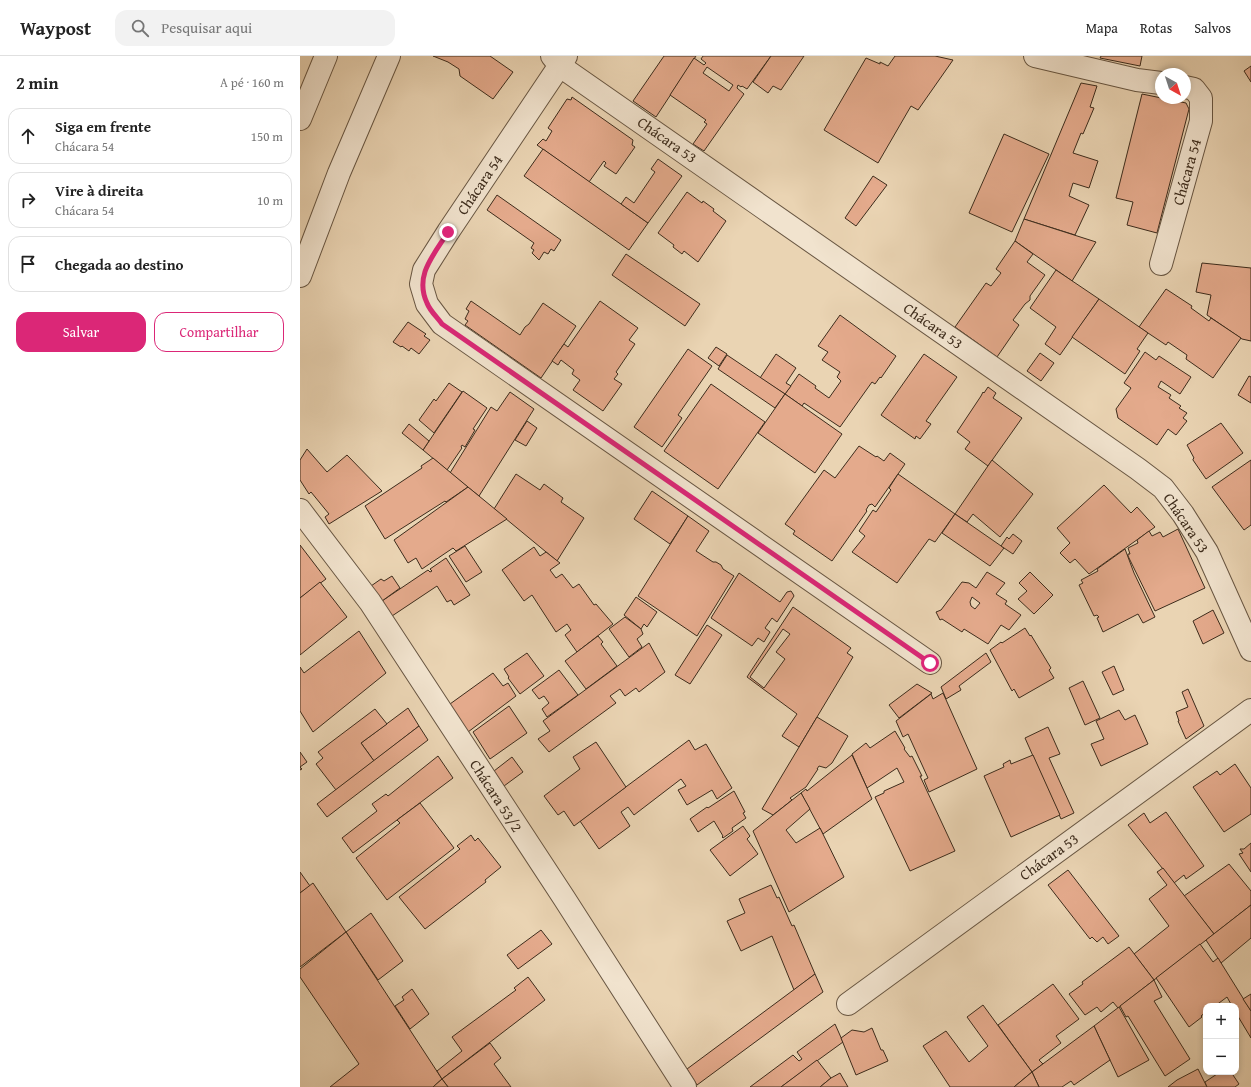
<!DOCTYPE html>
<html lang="pt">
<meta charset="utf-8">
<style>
body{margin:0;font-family:"Gentium Book Plus",serif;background:#f2f2f2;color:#222}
.controls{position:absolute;right:12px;bottom:12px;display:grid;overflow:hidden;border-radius:8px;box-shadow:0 2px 6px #0003}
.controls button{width:36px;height:36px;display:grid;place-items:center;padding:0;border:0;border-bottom:1px solid #e0e0e0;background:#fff;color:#222;font:20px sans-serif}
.compass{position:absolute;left:855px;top:12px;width:36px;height:36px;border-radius:50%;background:#fff;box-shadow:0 2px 6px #0003;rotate:141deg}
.stop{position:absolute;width:12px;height:12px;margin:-9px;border:3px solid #db2777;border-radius:50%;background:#fff}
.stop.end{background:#db2777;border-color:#fff;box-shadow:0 1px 4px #0008}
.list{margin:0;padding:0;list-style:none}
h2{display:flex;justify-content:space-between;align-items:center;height:52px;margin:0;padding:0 16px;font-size:17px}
h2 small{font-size:13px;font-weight:400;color:#767676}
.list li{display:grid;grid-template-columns:26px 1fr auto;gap:12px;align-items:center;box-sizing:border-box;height:56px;margin:0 8px 8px;padding:0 8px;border:1px solid #e0e0e0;border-radius:12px}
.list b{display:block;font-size:15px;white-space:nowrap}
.list p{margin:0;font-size:13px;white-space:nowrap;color:#767676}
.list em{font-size:13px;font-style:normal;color:#767676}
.actions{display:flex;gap:8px;padding:12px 16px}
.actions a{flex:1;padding:9px 0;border:1px solid #db2777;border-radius:12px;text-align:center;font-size:14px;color:#db2777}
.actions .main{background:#db2777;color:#fff}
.icon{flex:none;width:22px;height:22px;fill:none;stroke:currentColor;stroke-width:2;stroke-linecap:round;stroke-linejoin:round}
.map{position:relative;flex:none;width:951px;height:1031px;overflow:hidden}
header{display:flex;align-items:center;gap:24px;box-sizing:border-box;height:56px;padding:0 20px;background:#fff;border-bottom:1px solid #e0e0e0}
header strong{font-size:19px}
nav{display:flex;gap:22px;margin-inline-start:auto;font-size:14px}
.search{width:280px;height:36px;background:#f2f2f2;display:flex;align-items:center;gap:10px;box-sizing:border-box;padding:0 14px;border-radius:12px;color:#767676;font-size:15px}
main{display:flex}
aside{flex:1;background:#fff}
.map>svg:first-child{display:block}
.building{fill:#e4aa8c;stroke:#3d2c1c;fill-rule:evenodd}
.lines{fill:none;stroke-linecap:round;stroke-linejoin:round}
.minor-casing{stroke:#685642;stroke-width:24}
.minor{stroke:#f1e3ce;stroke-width:22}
.route{stroke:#db2777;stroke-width:5}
.labels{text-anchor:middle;stroke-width:3;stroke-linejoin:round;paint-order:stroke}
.street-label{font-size:15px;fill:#3d2c1c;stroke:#f1e3ce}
</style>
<header>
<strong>Waypost</strong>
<div class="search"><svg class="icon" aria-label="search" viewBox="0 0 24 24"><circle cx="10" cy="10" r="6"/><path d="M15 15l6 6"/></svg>Pesquisar aqui</div>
<nav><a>Mapa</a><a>Rotas</a><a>Salvos</a></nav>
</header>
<main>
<aside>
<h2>2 min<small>A pé · 160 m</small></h2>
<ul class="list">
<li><svg class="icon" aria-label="ahead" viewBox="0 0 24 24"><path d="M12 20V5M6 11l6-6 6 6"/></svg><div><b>Siga em frente</b><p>Chácara 54</p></div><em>150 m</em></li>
<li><svg class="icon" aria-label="right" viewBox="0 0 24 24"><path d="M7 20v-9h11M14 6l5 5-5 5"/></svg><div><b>Vire à direita</b><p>Chácara 54</p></div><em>10 m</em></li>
<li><svg class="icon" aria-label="arrive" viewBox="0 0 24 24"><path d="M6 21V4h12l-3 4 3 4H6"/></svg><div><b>Chegada ao destino</b></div></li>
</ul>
<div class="actions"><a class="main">Salvar</a><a>Compartilhar</a></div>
</aside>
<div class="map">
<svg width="951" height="1031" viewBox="0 0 951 1031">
<rect width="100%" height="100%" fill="#ead4b3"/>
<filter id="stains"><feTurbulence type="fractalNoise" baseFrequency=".005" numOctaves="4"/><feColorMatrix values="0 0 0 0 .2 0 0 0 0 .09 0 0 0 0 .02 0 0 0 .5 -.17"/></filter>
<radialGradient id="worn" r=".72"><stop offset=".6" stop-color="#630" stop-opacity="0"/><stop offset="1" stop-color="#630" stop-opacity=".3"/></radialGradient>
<!-- building -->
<g class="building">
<path d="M133,0H190L213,16L193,43L160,20L159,13L148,6Z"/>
<path d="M364,0H396L356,61L333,45Z"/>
<path d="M403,0H471L447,33L442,30L441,31L438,29L437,32L444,38L404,95L393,88L407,68L404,66L406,64L370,39L394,2L404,9L406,7L401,3ZM407,11L433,29L429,35L403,17Z"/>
<path d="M471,0H504L481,34L473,30L468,37L453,26Z"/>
<path d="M595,0H635L653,4L618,54L611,50L578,107L524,74L566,2L580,8V6L588,10Z"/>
<path d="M801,0H842L840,10L800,2Z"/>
<path d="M951,10V26L944,15Z"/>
<path d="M781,27L797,30L790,51L794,52L783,78L781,77L773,97L798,105L789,132L773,127L769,140L789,149L775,179L724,163Z"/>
<path d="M842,38L886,47L889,53L857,177L827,169L833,146L816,142Z"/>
<path d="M272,41L333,84L332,89L335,91L316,118L304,110L306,107L304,105L289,126L237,89L243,83L246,85L252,75L248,72L267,43L271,44Z"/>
<path d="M704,78L749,98L712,176L669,157Z"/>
<path d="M243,93L348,167L329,194L224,120Z"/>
<path d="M358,103L382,120L348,167L321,148L326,141L334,147L355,116L351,113Z"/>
<path d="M573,120L587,129L556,170L545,162Z"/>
<path d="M387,136L402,147L403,145L414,153L413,155L426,165L398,206L384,195L382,198L373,191L374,189L358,177Z"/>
<path d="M197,139L261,184L254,195L251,193L248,198L244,196L239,204L232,197L234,194L231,192L234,187L187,154Z"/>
<path d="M724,163L796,186L772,225L715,185Z"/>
<path d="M715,185L733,198L727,206L745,219L730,240V244L725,248L713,264L719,269L697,301L655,271L686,227L691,230L701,217L696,213Z"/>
<path d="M326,198L400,248L385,270L312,219Z"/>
<path d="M902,207L951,212V285L942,283L907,259L911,239L896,236Z"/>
<path d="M756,214L799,243L760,299L745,288L756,271L730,252Z"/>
<path d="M866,233L892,250L891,252L909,265L911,262L941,282L913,322L886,303L887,299L868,286L866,289L839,271Z"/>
<path d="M799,243L848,277L837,293L840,295L825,318L772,281Z"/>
<path d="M171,245L220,279L225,271L229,268L243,247L276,270L241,322L165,269L168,265L165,263L169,255L166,253Z"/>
<path d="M300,245L338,272L329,284L335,288L316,316L318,318L314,323L322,328L303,355L273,334L280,324L272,318L274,314L261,304L258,309L252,305L264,288L268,291Z"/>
<path d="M540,259L596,300L581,322L580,321L575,328L572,326L540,371L504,347L502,350L485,338L499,318L516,330L515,332L529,342L541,325L537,321L540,316L522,304L528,296L518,290Z"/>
<path d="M108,266L126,278L124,280L130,284L119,298L111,292L109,295L102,290L101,291L93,286Z"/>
<path d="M416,291L427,298L419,310L408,302Z"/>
<path d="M388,293L412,310L378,359L382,362L362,391L334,371Z"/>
<path d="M845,296L856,304L859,300L891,321L880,338L861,325L858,331L871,339L869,342L881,350L879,352L887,357L883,362L887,365L876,379L868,373L857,389L818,362L816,353L831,332L824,327Z"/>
<path d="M740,297L754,307L741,325L727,315Z"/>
<path d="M476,298L496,312L486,327L491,330L485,338L460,322Z"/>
<path d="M624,298L657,321L626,365L631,368L620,383L616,380L615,383L581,359Z"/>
<path d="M427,299L485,338L475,352L418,313Z"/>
<path d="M949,320L951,321V347L938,339Z"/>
<path d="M149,327L162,336L134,377L119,364L134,343L136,345Z"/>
<path d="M411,328L465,366L418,433L364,395Z"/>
<path d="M688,331L696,337L693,342L722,362L688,410L665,393L670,386L657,376L681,340L683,336L684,337Z"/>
<path d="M163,335L187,352L173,373L175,374L165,391L162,389L161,391L162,392L147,414L123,394Z"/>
<path d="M210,336L234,353L179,440L150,417L191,351L197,355Z"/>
<path d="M485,338L542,378L515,417L458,377Z"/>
<path d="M227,365L237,372L226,390L215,384Z"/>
<path d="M921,367L943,397L906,423L893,404V403L894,402L887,389Z"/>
<path d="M109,368L129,385L123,394L102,377Z"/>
<path d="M559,390L576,401L577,400L584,405L590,397L605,408L575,451L572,448L569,449L566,454L567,455L532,505L493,478L495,475L485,468L524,414L535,422Z"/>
<path d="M7,393L27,416L47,399L82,435L29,468L25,461L29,458L11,436L9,438L0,424V404Z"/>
<path d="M133,402L168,431L146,446L145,445L85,483L65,450L122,412L121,410Z"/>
<path d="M692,404L733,438L700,481L673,458L667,466L655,458Z"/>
<path d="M951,404V469L944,474L912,431Z"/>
<path d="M216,418L240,434L244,428L263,442L261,446L284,462L257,505L194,453Z"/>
<path d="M598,418L655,458L635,486L629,483L597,527L552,496L565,480L559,475L573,454L576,456L591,434L589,432Z"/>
<path d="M804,429L831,457L837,451L855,471L789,518L775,503L770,507L760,497L770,487L757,472Z"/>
<path d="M168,431L207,463L156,495L153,492L122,513L116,502L108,507L94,484Z"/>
<path d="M352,435L388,460L370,488L334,463Z"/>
<path d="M655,458L704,492L690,510L642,477Z"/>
<path d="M388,460L409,475L396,495L413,506H416L421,509L423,513L434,520L397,580L338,540Z"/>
<path d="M878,473L905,532L855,555L828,500V498H830L828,492L838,487L837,484L849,475L852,480L860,476L863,481Z"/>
<path d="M713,478L722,485L713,498L701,490L707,481L709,483Z"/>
<path d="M0,489L26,523L0,542Z"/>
<path d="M165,490L182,516L166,526L149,500Z"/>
<path d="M234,491L240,500L246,496L260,507L250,514L256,522L262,518L273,532L279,528L294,549L296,548L313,568L277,596L265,579L271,574L267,568L256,576L232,539L224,545L202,514Z"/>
<path d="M825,493L834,517L855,561L843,567L838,558L803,576L797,562L799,561L797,559L794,560L779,529L783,527L781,524L798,515L797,513Z"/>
<path d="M146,502L170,539L154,549L151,544L147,546L137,530L92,560L82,545L128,514L130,516L132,515L130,513Z"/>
<path d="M687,516L705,527L696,538L707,545L705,548L721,559L709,574L701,569L688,588L664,573L662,576L642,563L640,564L636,556L641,554L662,526L669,527L676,532ZM672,541L680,547L675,553L671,550L670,546Z"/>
<path d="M730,516L753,539L734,558L718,543L727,535L719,527Z"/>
<path d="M439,517L480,546L487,536L491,535L493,538L494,540L477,566L472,562L465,572L470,576L464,586L458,582L452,590L411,562Z"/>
<path d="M92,520L100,532L82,545L71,530L81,523L84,525Z"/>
<path d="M20,526L47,561L0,599V542Z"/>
<path d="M336,541L357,556L347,571L344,568L341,573L324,559Z"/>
<path d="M493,551L551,592L547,597L553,601L499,691L482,680L497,658L447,621ZM483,573L490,578L476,596L485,603L464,632L450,621Z"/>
<path d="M913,554L924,577L903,588L893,565Z"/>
<path d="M325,561L341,573L343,578L337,583L342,591L329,601L309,573Z"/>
<path d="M407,569L422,579L390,628L375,619Z"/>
<path d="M725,572L730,580L731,579L751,612L749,614L754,622L719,642L714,633L712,635L690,594L701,586L702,587Z"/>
<path d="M59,575L86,617L13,676L0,655V611L4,617Z"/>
<path d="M298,580L303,586L301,588L317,610L286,633L265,605Z"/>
<path d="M349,587L365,616L339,636L336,632L325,640L320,633L310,640L316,647L249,696L238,683L250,675L243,665Z"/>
<path d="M227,597L244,620L220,638L208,622L209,621L204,613Z"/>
<path d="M686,597L691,606L659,630L661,634L646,643L641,631Z"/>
<path d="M814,610L824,634L813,639L802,616Z"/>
<path d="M259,614L278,639L247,661L242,653L249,647L244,640L239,643L232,634Z"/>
<path d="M193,617L203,630L208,627L216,640L168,676L150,648Z"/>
<path d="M783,625L800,662L785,669L769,632Z"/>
<path d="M617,628L632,637L599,662L589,649Z"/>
<path d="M888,633L904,670L886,683L878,665H879L876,656L888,651L882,636Z"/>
<path d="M643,637L677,713L629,736L624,724L628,722L608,678L603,681L596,665L631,638L633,643Z"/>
<path d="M209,650L227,677L190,703L173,676Z"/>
<path d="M108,652L119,670L74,705L61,687Z"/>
<path d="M75,653L87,668L61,687L74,705L36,734L16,708L23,702L18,696Z"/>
<path d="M819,654L825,664L835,659L848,688L801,710L791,688L804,683L796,665Z"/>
<path d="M517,661L548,680L532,707L526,712L519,710L517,713H518L506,731L490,742L492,744L473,759L462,753Z"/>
<path d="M119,670L128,684L27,761L17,748Z"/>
<path d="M748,671L760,698L749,702L774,757L761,763L725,682Z"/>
<path d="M595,675L605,692L604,693L610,701L612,700L622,720H620L655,795L610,815L575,741L584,737V735L604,726L597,712L567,732L552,698L566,687L570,692Z"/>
<path d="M389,684L395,694L406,688L432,732L417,743L412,734L387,749L378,734L386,730L381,723L334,759L328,751L321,756L330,770L299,793L280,765Z"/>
<path d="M296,686L326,731L274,770L264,755L258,759L244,740L280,713L273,701Z"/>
<path d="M0,696L7,706L0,711L2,713L0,714Z"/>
<path d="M552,699L572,743L523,778L501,737L506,733L507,735Z"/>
<path d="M733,699L760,759L711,781L684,720L704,711L703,708L710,704L711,708Z"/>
<path d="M138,700L153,722L53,797L42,782L77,755L72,748L86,738L88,740Z"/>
<path d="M212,701L223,716L204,730L194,715Z"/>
<path d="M935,708L951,732V758L924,776L893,731L917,715L920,719Z"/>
<path d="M434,735L445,756L443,757L446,762L432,772L433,775L423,782L422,781L423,780L414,765L398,776L390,763L407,751L408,752Z"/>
<path d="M501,737L510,753L486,774L496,787L520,772L544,821L489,856L453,775Z"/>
<path d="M120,747L154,792L87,844L56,802L100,767L97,764Z"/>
<path d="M866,756L904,810L886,823L884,819L874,827L828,769L844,757L850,767Z"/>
<path d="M443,770L450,780L447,783L458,798L430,820L410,794Z"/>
<path d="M171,779L175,785L178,782L201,811L185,824L186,826L125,873L99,841L160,793L157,790Z"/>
<path d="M951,787V816L939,798L943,797L940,793H944Z"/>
<path d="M929,808L951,835V849L914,878L884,840Z"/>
<path d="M863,812L914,878L854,924L834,898L869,870L849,843L867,829L857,816Z"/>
<path d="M768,814L819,880L808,888L803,881L797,886L792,881L790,883L748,829Z"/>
<path d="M0,816L10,830L0,837Z"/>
<path d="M13,827L46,876L0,911V837Z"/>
<path d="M471,829L477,842L479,841L492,870L494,869L515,918L494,934L472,880L441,895L427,865L445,857L439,843Z"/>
<path d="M951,849V882L921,907L906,884Z"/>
<path d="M71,857L103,905L78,924L46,876Z"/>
<path d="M241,874L252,888L218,913L207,899Z"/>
<path d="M46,876L142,1023L133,1031H30L59,1008L0,921V913Z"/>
<path d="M900,888L913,906L918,902L951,955V982L936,957V950H932L927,941L915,950H906V956L901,960L902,961L889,971L856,922Z"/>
<path d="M829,891L854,924L818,952L813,946L801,956L797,951L785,959L769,938L783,928L782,926Z"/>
<path d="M515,918L523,936L397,1029L387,1013Z"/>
<path d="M228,921L245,944L142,1023L137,1015L162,995L152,981L216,934L214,932Z"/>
<path d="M854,924L862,941L854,945L890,1003L865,1020L828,960L826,961L820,950Z"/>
<path d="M753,928L779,963L756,980L761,987L739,1004L743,1008L732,1016L698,969Z"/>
<path d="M112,933L129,958L110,973L95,950L104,944L102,941Z"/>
<path d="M951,938V955L943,943Z"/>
<path d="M683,949L732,1016L714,1031H650L623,990L646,975L669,1006L688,990L667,961Z"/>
<path d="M819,951L849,1004L818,1021L794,970Z"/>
<path d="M535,968L543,986L481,1031H450L493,999L499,1005L502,1003L497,996Z"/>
<path d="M794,970L810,1004L774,1029L771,1025L762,1031H739L732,1016Z"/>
<path d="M572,972L581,994H583L588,1005L556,1019L541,982L552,974L564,976Z"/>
<path d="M190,987L201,1002L194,1008L211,1031H148L142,1023Z"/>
<path d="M517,1004L531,1022L520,1031H481Z"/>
<path d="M898,1013L907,1031H868L877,1024Z"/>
<path d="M732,1016L739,1031H714Z"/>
<path d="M920,1016H931L939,1028L935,1031H907L905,1026Z"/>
<path d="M540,1017L548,1031H520L531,1022Z"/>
<path d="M142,1023L148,1031H133Z"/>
</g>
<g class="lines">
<defs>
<g id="minor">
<path d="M252,0L260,10L838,413L863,432L883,458L907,496L951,594"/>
<path d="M266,0L148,176L124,214L121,228L127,248L142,268L630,607"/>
<path d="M735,0L837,24L861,27"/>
<path d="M0,63L26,0"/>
<path d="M861,208L901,65V42L894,33L885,31"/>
<path d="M0,220L39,117L89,0"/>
<path d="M0,454L70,546L264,842L385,1031"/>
<path d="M548,948L951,654"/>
</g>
</defs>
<!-- minor casing -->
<use href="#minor" class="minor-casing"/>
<!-- minor -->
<use href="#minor" class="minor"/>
</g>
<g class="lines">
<!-- route -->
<path class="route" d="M148,176C134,199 114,219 127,247C130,255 137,261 142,268L630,607"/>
</g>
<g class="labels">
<!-- street labels -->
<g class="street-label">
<text transform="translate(367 84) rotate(35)" y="5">Chácara 53</text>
<text transform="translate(887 116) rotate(-74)" y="5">Chácara 54</text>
<text transform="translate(180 129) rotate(-56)" y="5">Chácara 54</text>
<text transform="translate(633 270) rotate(35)" y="5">Chácara 53</text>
<text transform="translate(886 467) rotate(56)" y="5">Chácara 53</text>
<text transform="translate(196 740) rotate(57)" y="5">Chácara 53/2</text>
<text transform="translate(749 801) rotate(-36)" y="5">Chácara 53</text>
</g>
</g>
<rect width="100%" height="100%" filter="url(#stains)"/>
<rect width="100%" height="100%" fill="url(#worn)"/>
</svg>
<div class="controls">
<button>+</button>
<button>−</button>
</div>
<svg class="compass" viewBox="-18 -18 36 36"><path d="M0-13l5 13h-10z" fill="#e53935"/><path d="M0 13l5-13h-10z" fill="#767676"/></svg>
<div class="stop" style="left:630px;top:607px"></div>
<div class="stop end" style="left:148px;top:176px"></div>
</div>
</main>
